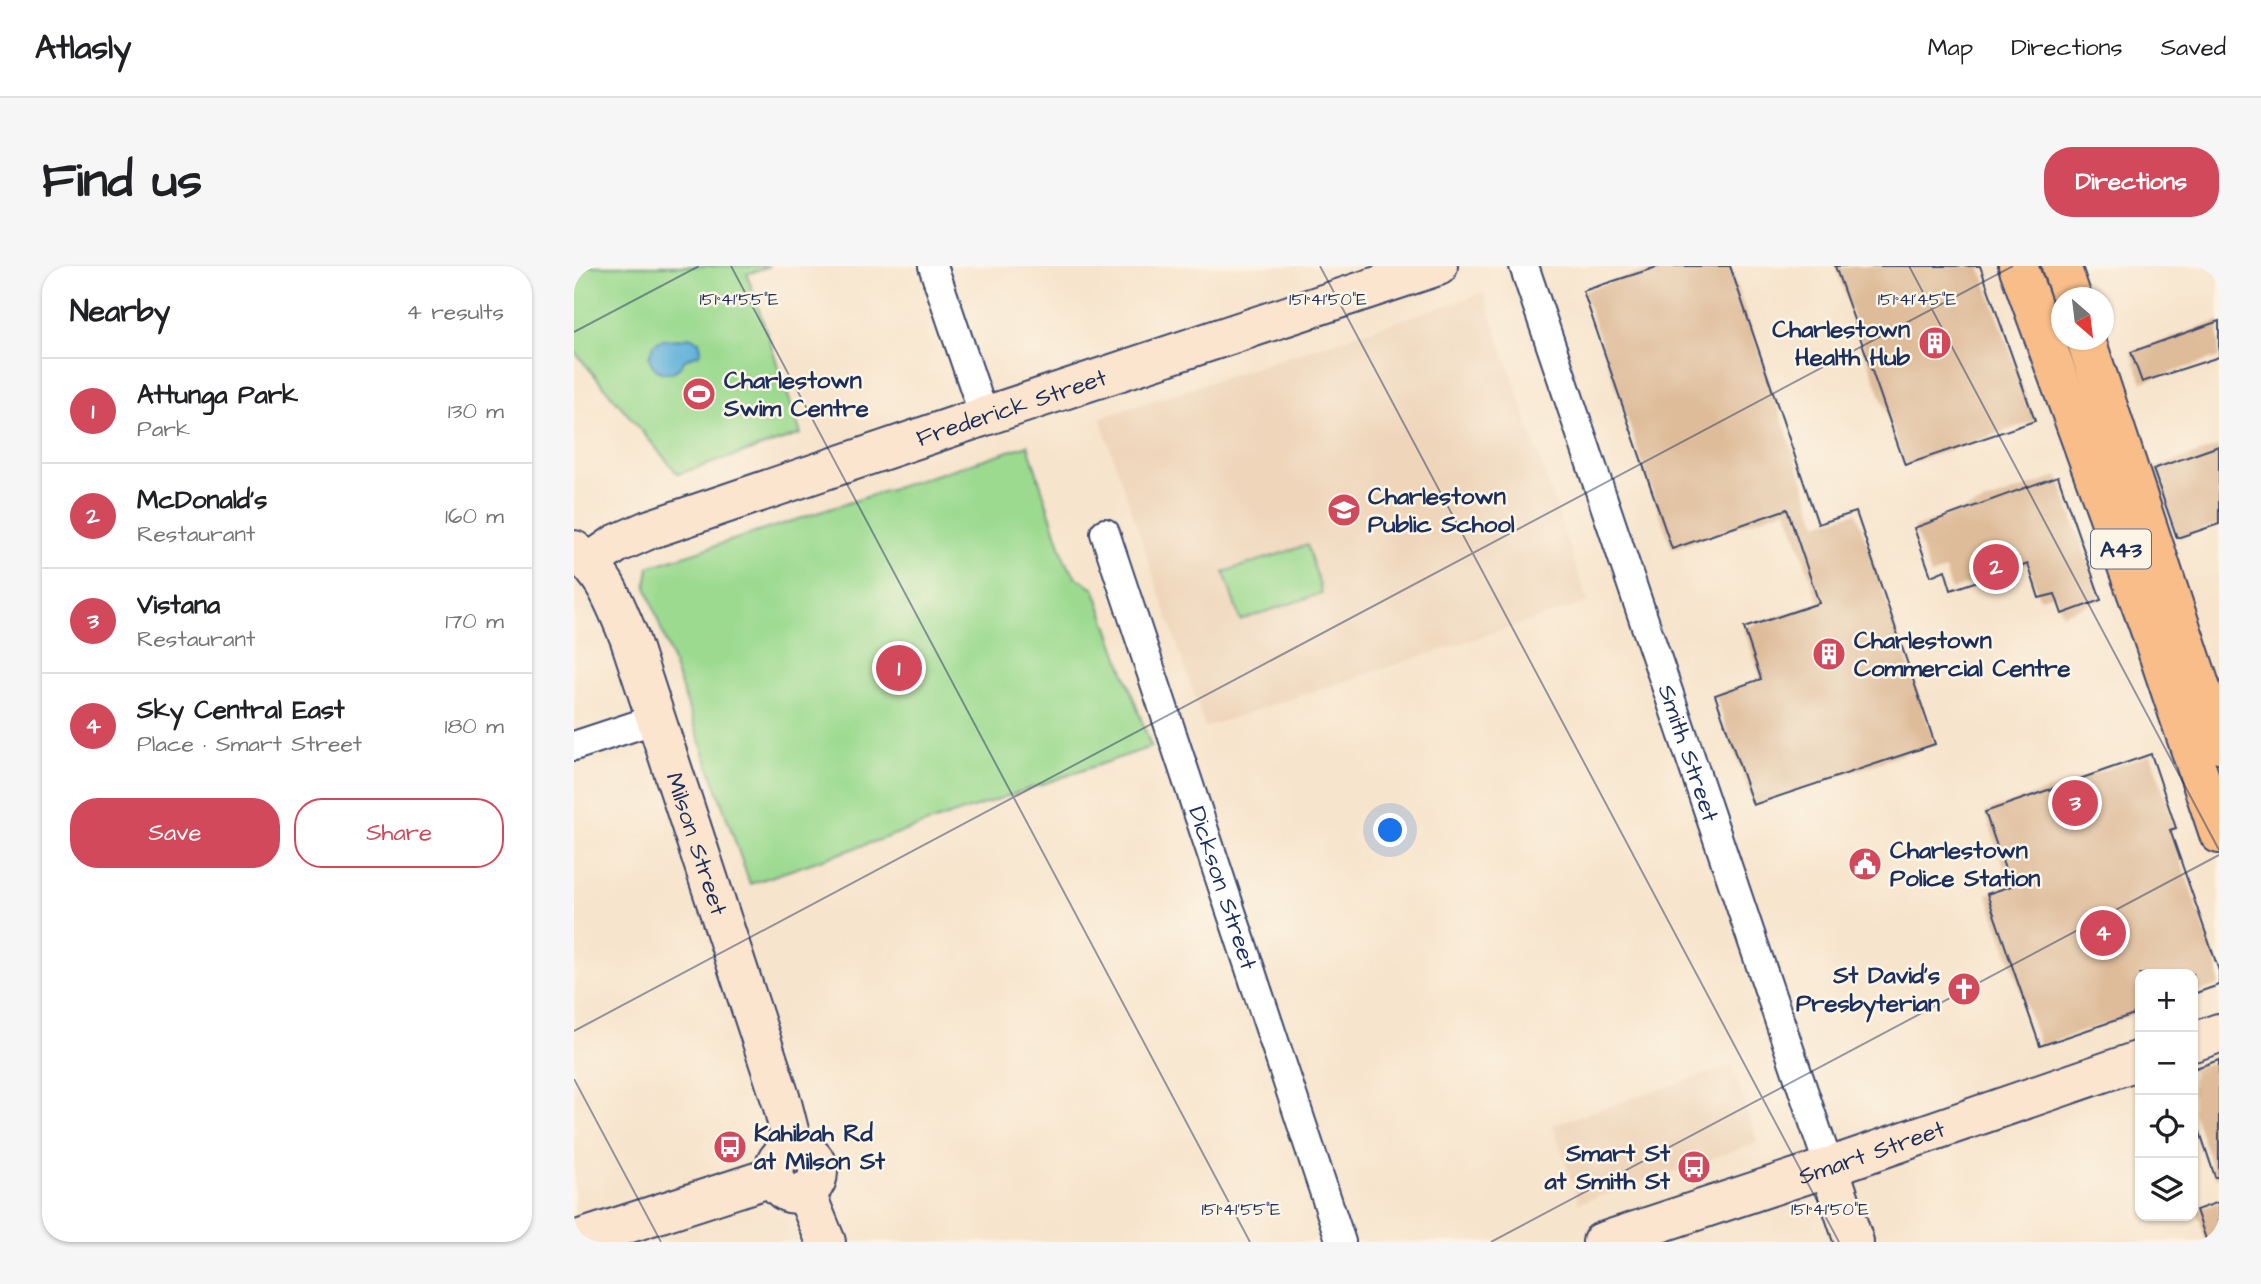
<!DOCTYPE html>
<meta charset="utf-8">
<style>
body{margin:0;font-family:"Architects Daughter",sans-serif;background:#f6f6f6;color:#202124}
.controls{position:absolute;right:21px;bottom:21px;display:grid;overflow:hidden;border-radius:14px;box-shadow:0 2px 5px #0004}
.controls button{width:63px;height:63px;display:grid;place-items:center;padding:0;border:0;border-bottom:2px solid #e0e0e0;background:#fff;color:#202124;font:35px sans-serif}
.compass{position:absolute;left:1477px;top:21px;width:63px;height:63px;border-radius:50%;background:#fff;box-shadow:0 2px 5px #0004;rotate:152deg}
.you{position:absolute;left:817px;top:565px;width:24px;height:24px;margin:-18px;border:5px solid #fff;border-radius:50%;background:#1a73e8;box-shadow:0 0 0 10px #1a73e833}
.badge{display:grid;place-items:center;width:46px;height:46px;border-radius:50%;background:#d1495b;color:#fff;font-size:23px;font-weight:700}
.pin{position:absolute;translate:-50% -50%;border:4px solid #fff;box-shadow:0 2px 7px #0006}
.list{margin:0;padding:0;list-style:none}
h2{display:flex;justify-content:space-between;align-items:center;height:91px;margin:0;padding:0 28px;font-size:30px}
h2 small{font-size:23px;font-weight:400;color:#757577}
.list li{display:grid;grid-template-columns:46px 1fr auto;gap:21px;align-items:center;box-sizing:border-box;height:105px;padding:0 28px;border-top:2px solid #e0e0e0}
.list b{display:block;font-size:26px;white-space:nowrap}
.list p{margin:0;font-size:23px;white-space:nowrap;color:#757577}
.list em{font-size:23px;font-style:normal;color:#757577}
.actions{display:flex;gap:14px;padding:21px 28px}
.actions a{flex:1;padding:16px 0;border:2px solid #d1495b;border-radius:28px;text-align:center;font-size:24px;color:#d1495b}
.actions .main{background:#d1495b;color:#fff}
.icon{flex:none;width:38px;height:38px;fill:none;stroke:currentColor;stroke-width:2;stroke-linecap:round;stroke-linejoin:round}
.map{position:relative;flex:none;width:1645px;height:976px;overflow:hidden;border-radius:28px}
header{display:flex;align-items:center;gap:42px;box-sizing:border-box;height:98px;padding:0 35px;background:#fff;border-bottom:2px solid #e0e0e0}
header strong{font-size:33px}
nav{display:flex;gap:38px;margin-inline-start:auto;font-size:24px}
.intro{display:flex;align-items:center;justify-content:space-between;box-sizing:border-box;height:168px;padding:0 42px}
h1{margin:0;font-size:49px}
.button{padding:18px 32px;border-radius:28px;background:#d1495b;color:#fff;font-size:24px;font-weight:700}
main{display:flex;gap:42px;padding:0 42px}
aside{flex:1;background:#fff;border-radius:28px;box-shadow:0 2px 5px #0004}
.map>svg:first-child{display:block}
.built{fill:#efd6bb}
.green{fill:#9cda90;stroke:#5c8477;stroke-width:2}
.water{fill:#5eb1da;stroke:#3c709c;stroke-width:2}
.building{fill:#debb99}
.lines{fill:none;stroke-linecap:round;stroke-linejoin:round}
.street-casing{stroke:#3c4a6e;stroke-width:32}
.secondary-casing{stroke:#3c4a6e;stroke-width:42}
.highway-casing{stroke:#3c4a6e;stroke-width:42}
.street{stroke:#fff;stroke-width:28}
.secondary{stroke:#fce5cf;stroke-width:38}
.highway{stroke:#f8bd88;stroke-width:38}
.ticks{fill:none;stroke:#1b2f5e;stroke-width:2;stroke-opacity:0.45}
.labels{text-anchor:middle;stroke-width:5;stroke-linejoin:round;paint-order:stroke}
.shield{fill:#fcf5e5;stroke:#5e6a86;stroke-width:2}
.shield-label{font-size:23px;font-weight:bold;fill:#1b2f5e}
.poi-label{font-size:24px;font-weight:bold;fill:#1b2f5e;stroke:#fcf5e5;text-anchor:start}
.street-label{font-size:24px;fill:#1b2f5e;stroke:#fcf5e5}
.ticks-label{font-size:18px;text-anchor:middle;fill:#1b2f5e;stroke:#fcf5e5;stroke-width:5;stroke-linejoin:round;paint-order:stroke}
</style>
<header>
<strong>Atlasly</strong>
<nav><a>Map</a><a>Directions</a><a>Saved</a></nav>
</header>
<div class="intro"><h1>Find us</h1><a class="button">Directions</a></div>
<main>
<aside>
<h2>Nearby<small>4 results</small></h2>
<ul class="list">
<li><span class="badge">1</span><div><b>Attunga Park</b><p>Park</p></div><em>130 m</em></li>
<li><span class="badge">2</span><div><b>McDonald's</b><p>Restaurant</p></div><em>160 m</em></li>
<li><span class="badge">3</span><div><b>Vistana</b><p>Restaurant</p></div><em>170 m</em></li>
<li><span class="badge">4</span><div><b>Sky Central East</b><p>Place · Smart Street</p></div><em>180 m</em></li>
</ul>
<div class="actions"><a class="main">Save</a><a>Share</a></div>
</aside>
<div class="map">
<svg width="1645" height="976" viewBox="0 0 1645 976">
<rect width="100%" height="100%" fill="#fcf5e5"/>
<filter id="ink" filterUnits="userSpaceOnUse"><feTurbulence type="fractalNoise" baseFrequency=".0143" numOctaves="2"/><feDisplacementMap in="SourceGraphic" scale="14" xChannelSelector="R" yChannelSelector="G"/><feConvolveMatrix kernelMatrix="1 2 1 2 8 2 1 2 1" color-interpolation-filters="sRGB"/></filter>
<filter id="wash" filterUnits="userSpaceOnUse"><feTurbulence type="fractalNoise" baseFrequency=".00686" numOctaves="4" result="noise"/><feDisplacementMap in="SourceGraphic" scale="28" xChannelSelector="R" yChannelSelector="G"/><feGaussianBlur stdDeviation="1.57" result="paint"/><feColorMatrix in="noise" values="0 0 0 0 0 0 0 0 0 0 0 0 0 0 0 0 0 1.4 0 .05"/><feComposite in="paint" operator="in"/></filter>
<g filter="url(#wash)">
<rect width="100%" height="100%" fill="#f7e4cc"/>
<!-- built -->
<g class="built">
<path d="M910,27L1014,336L631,461L526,152Z"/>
<path d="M1158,799L1184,877L1005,937L979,859Z"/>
</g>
<!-- green -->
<g class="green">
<path d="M0,0H196L173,8L227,168L104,208L0,85Z"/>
<path d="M454,179L491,295L502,311L520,322L577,481L176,618L72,320L75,301Z"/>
<path d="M733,279L748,327L666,354L650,306Z"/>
</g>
<!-- water -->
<path class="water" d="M115,71L125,75L127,83L125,88C121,90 117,91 114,92C110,94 108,98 106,101C93,113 79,106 75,91L79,79C90,69 102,77 115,71Z"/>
<g id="blocks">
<!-- building -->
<g class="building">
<path d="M1086,0H1156L1244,258L1282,246L1361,478L1179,539L1141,429L1187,413L1170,362L1245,337L1213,243L1098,283L1009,25Z"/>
<path d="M1261,0H1406L1461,155L1331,199Z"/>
<path d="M1645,55V91L1568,116L1557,86Z"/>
<path d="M1645,180V258L1603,272L1579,203Z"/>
<path d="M1484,210L1527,334L1488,348L1481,328L1465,332L1454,298L1377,324L1371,304L1357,310L1340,262Z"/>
<path d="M1577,488L1602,562L1596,564L1645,705V719L1619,728V708H1566V746L1466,780L1413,628L1437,620L1411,546Z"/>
<path d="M1645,794V911H1641L1619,845V803Z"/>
<path d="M1645,936V976H1633L1622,944Z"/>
</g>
</g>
</g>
<g filter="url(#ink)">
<use href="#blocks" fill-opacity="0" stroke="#3c4a6e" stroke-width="2"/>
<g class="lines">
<defs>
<g id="street">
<path d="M359,0L410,150"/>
<path id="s1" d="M950,0L1255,901"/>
<path id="s2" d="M531,267L767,976"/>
<path d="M0,480L82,453"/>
</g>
<g id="secondary">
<path id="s3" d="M0,284C31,307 40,336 55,371L208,837L220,884"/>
<path id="s4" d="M16,296L42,278L74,264L381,160L864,0"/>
<path d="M1619,776L1645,767"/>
<circle cx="222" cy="906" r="22"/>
<path d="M1255,901L1280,976"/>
<path d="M231,925L252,976"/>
<path d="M0,975L201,910"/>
<path id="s5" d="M1028,976L1255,901L1566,794"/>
</g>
<g id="highway">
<path d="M1444,0L1574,358L1645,568"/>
<path d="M1487,0L1498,32"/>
<path d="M1512,74L1645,477"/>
</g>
</defs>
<!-- street casing -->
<use href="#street" class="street-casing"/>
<!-- secondary casing -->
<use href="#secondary" class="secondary-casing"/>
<!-- highway casing -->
<use href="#highway" class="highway-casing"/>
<!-- street -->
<use href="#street" class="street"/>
<!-- secondary -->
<use href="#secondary" class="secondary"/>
<!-- highway -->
<use href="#highway" class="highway"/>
</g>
</g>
<!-- ticks -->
<path class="ticks" d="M157,0L676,976M746,0L1265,976M1335,0L1645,584M0,66L125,0M0,765L1439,0M0,813L87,976M917,976L1645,589"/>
<!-- icons -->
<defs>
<symbol id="building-disc" viewBox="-11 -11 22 22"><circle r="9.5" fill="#d1495b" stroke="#fcf5e5"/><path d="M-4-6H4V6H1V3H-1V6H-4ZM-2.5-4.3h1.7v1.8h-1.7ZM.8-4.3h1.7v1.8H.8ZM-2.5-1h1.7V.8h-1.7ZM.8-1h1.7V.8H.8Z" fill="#fff"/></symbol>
<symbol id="stadium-disc" viewBox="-11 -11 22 22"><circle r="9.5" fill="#d1495b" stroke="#fcf5e5"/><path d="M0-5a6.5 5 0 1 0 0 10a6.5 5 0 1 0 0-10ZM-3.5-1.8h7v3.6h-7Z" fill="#fff"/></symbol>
<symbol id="school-disc" viewBox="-11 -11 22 22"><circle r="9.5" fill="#d1495b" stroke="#fcf5e5"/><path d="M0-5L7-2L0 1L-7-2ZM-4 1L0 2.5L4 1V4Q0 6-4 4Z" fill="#fff"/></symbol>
<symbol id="civic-disc" viewBox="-11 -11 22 22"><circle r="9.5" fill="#d1495b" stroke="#fcf5e5"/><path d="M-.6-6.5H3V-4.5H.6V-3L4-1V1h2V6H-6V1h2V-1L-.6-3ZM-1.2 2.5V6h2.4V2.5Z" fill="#fff"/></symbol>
<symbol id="church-disc" viewBox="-11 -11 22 22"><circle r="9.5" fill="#d1495b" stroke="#fcf5e5"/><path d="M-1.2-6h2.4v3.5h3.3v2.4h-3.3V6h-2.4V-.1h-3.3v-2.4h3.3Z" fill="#fff"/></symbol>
<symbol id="bus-disc" viewBox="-11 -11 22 22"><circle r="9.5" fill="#d1495b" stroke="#fcf5e5"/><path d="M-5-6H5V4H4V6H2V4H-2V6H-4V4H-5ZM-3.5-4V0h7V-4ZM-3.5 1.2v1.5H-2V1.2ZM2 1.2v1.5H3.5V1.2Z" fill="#fff"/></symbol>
</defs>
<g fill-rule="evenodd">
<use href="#building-disc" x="1342" y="58" width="38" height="38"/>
<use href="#stadium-disc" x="106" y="109" width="38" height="38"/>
<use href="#school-disc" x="751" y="225" width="38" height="38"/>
<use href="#building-disc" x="1236" y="369" width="38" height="38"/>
<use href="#civic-disc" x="1272" y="579" width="38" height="38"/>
<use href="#church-disc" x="1371" y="704" width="38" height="38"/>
<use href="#bus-disc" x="137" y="862" width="38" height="38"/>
<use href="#bus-disc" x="1101" y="882" width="38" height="38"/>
</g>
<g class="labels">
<!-- shield labels -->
<rect class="shield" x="1517" y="263.5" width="60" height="39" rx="5"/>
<g class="shield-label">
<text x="1547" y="291">A43</text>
</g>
<!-- poi labels -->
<g class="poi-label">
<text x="1336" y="71" text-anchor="end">Charlestown<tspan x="1336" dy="28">Health Hub</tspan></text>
<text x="150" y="122">Charlestown<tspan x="150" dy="28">Swim Centre</tspan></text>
<text x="794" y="238">Charlestown<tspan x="794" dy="28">Public School</tspan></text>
<text x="1280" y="382">Charlestown<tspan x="1280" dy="28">Commercial Centre</tspan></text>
<text x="1316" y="592">Charlestown<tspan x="1316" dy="28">Police Station</tspan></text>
<text x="1366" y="717" text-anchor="end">St David’s<tspan x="1366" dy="28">Presbyterian</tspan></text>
<text x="180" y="875">Kahibah Rd<tspan x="180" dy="28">at Milson St</tspan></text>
<text x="1096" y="895" text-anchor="end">Smart St<tspan x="1096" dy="28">at Smith St</tspan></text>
</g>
<!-- street labels -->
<g class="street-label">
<text dy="8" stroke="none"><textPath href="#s4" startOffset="450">Frederick Street</textPath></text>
<text dy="8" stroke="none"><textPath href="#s1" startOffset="514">Smith Street</textPath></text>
<text dy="8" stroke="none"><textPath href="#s3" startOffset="322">Milson Street</textPath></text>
<text dy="8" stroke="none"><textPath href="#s2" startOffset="374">Dickson Street</textPath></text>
<text dy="8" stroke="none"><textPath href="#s5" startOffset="284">Smart Street</textPath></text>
</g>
</g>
<g class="ticks-label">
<text x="165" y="39">151°41'55"E</text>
<text x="754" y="39">151°41'50"E</text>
<text x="1343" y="39">151°41'45"E</text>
<text x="667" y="949">151°41'55"E</text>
<text x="1256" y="949">151°41'50"E</text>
</g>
</svg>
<div class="controls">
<button>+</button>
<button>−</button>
<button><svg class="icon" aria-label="locate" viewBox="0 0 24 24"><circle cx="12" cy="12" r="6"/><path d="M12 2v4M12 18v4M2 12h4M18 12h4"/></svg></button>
<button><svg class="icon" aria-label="layers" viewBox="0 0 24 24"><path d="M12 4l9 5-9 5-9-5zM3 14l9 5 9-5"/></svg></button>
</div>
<svg class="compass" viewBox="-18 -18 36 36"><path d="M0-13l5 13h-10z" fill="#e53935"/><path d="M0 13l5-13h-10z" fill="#757577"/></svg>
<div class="you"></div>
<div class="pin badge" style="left:325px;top:402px">1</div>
<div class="pin badge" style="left:1422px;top:301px">2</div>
<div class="pin badge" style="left:1501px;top:537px">3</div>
<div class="pin badge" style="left:1529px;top:667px">4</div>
</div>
</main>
